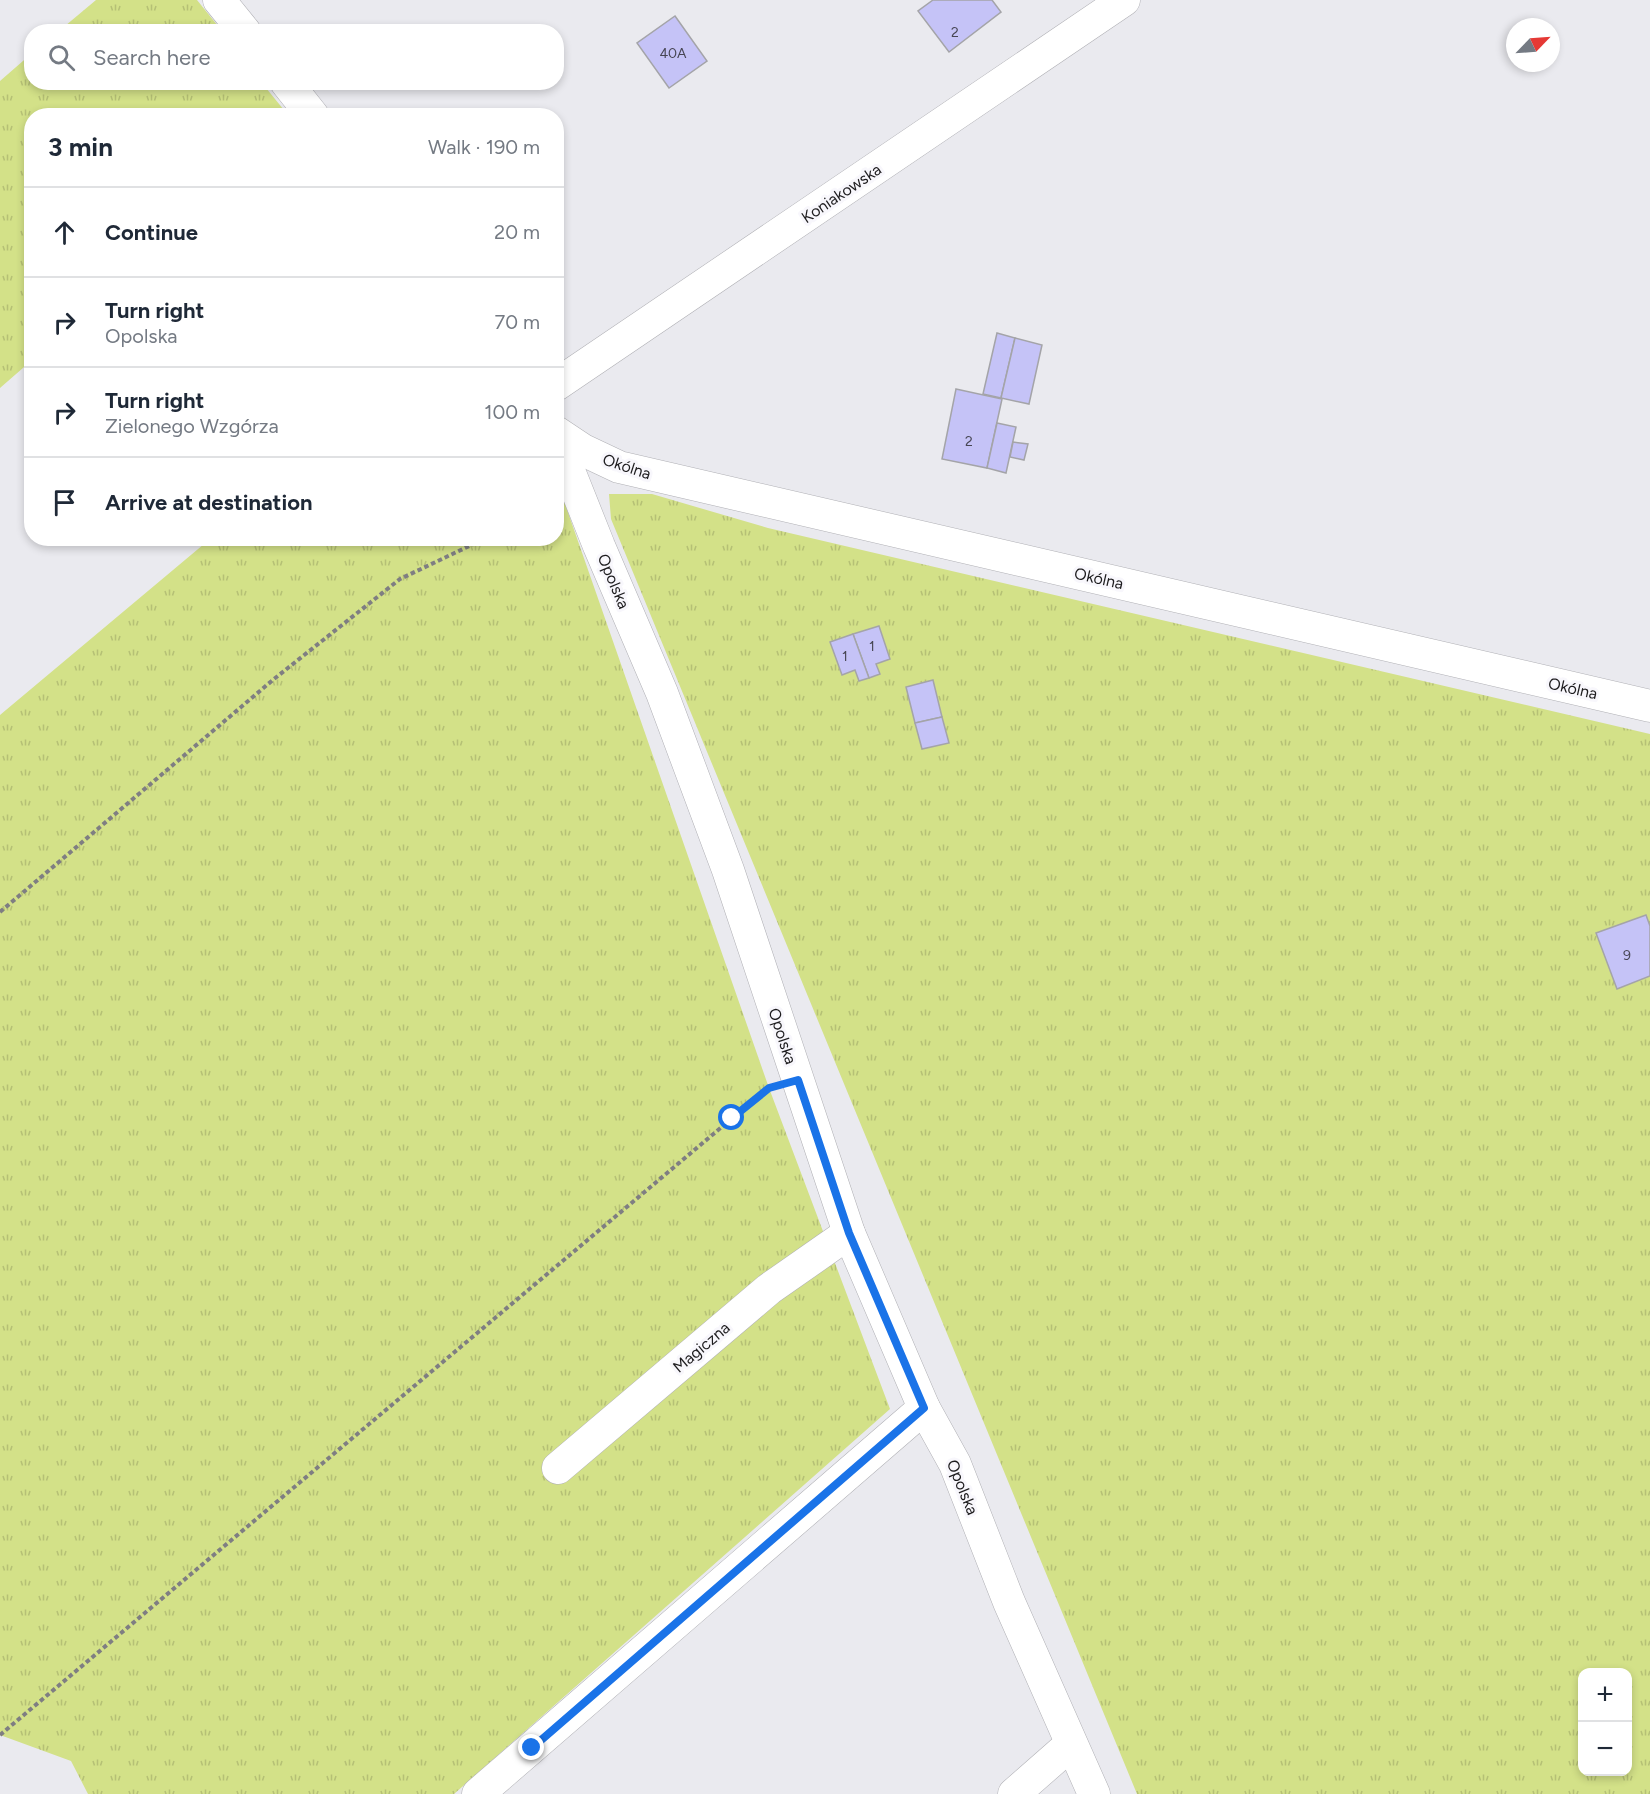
<!DOCTYPE html>
<meta charset="utf-8">
<style>
body{margin:0;font-family:Figtree,sans-serif;background:#f6f6f7;color:#1f2937}
.controls{position:absolute;right:18px;bottom:18px;display:grid;overflow:hidden;border-radius:12px;box-shadow:0 3px 9px #0003}
.controls button{width:54px;height:54px;display:grid;place-items:center;padding:0;border:0;border-bottom:2px solid #e0e1e3;background:#fff;color:#1f2937;font:30px sans-serif}
.compass{position:absolute;left:1506px;top:18px;width:54px;height:54px;border-radius:50%;background:#fff;box-shadow:0 3px 9px #0003;rotate:65deg}
.stop{position:absolute;width:18px;height:18px;margin:-14px;border:4px solid #1a73e8;border-radius:50%;background:#fff}
.stop.end{background:#1a73e8;border-color:#fff;box-shadow:0 2px 6px #0008}
.list{margin:0;padding:0;list-style:none}
h2{display:flex;justify-content:space-between;align-items:center;height:78px;margin:0;padding:0 24px;font-size:26px}
h2 small{font-size:20px;font-weight:400;color:#747a83}
.list li{display:grid;grid-template-columns:39px 1fr auto;gap:18px;align-items:center;box-sizing:border-box;height:90px;padding:0 24px;border-top:2px solid #e0e1e3}
.list b{display:block;font-size:22px;white-space:nowrap}
.list p{margin:0;font-size:20px;white-space:nowrap;color:#747a83}
.list em{font-size:20px;font-style:normal;color:#747a83}
.icon{flex:none;width:33px;height:33px;fill:none;stroke:currentColor;stroke-width:2;stroke-linecap:round;stroke-linejoin:round}
.map{position:relative;flex:none;width:1650px;height:1794px;overflow:hidden}
.search{position:absolute;background:#fff;box-shadow:0 3px 9px #0003;left:24px;top:24px;width:540px;height:66px;display:flex;align-items:center;gap:15px;box-sizing:border-box;padding:0 21px;border-radius:24px;color:#747a83;font-size:22px}
.panel{position:absolute;background:#fff;box-shadow:0 3px 9px #0003;left:24px;top:108px;width:540px;height:438px;border-radius:24px}
.map>svg:first-child{display:block}
.grass{fill:url(#grass-tufts);fill-rule:evenodd}
.building{fill:#c5c3f7;stroke:#a4a4a8;stroke-width:1.5}
.lines{fill:none;stroke-linecap:round;stroke-linejoin:round}
.street-casing{stroke:#b0b0b5;stroke-width:33}
.path{stroke:#7f7e82;stroke-width:4;stroke-dasharray:4.5 3;stroke-linecap:butt}
.street{stroke:#fff;stroke-width:32}
.route{stroke:#1a73e8;stroke-width:8}
.labels{text-anchor:middle;stroke-width:6;stroke-linejoin:round;paint-order:stroke}
.number-label{font-size:14px;fill:#474654}
.street-label{font-size:16px;fill:#1d1c1e;stroke:#f8f7fc}
</style>
<div class="map">
<svg width="1650" height="1794" viewBox="0 0 1650 1794">
<defs>
<pattern id="grass-tufts" width="24" height="20" patternUnits="userSpaceOnUse" patternTransform="scale(1.5)"><rect width="24" height="20" fill="#d3e188"/><path d="M3 7l-1-3M5 7V3M7 7l1-3M15 17l-1-3M17 17v-4M19 17l1-3" fill="none" stroke="#b5c075"/></pattern>
</defs>
<rect width="100%" height="100%" fill="#eaeaef"/>
<!-- grass -->
<g class="grass">
<path d="M96,0H197L222,31H59Z"/>
<path d="M31,54L32,82L262,83L288,115L32,116L31,361L0,388V81Z"/>
<path d="M557,481L769,1088L890,1409L454,1794H88L71,1761L0,1735V715L210,539L556,538Z"/>
<path d="M609,494H652L768,528L1650,734V1794H1137L611,519ZM1582,1672H1628V1772H1582Z"/>
</g>
<!-- building -->
<g class="building">
<path d="M933,0H992L1001,12L949,52L918,11Z"/>
<path d="M675,16L707,61L669,88L637,43Z"/>
<path d="M997,333L1015,338L1001,398L983,394Z"/>
<path d="M1015,338L1042,345L1029,404L1001,398Z"/>
<path d="M956,389L1002,399L987,468L942,459Z"/>
<path d="M997,423L1016,427L1006,473L987,468Z"/>
<path d="M1013,442L1028,444L1024,460L1010,457Z"/>
<path d="M879,626L890,659L876,664L880,674L869,678L853,634Z"/>
<path d="M853,634L869,678L859,681L855,670L842,675L830,642Z"/>
<path d="M933,680L942,717L915,723L906,687Z"/>
<path d="M942,717L949,743L922,749L915,723Z"/>
<path d="M1646,915L1650,926V976L1617,989L1596,933Z"/>
</g>
<g class="lines">
<defs>
<g id="street">
<path d="M219,0L245,32"/>
<path d="M286,82L313,116"/>
<path d="M556,385L1124,0"/>
<path d="M556,432L583,450L619,467L1650,706"/>
<path d="M556,438L599,546L662,693L728,870L849,1233L924,1408L955,1464L1009,1602L1094,1794"/>
<path d="M558,1468L769,1289L849,1233"/>
<path d="M478,1794L924,1408"/>
<path d="M1014,1794L1071,1744"/>
</g>
</defs>
<!-- street casing -->
<use href="#street" class="street-casing"/>
<!-- path -->
<g class="path">
<path d="M0,912L274,679L400,579L486,538"/>
<path d="M0,1735L768,1088"/>
</g>
<!-- street -->
<use href="#street" class="street"/>
</g>
<g class="lines">
<!-- route -->
<path class="route" d="M532,1748L924,1408L849,1233L798,1080L769,1088L732,1118"/>
</g>
<g class="labels">
<!-- number labels -->
<g class="number-label">
<text x="955" y="37">2</text>
<text x="673" y="58">40A</text>
<text x="969" y="446">2</text>
<text x="872" y="651">1</text>
<text x="845" y="661">1</text>
<text x="1627" y="960">9</text>
</g>
<!-- street labels -->
<g class="street-label">
<text transform="translate(841 193) rotate(-34)" y="6">Koniakowska</text>
<text transform="translate(627 466) rotate(18)" y="6">Okólna</text>
<text transform="translate(1099 578) rotate(13)" y="6">Okólna</text>
<text transform="translate(614 581) rotate(67)" y="6">Opolska</text>
<text transform="translate(1573 688) rotate(13)" y="6">Okólna</text>
<text transform="translate(783 1036) rotate(72)" y="6">Opolska</text>
<text transform="translate(701 1347) rotate(-40)" y="6">Magiczna</text>
<text transform="translate(963 1487) rotate(68)" y="6">Opolska</text>
</g>
</g>
</svg>
<div class="controls">
<button>+</button>
<button>−</button>
</div>
<svg class="compass" viewBox="-18 -18 36 36"><path d="M0-13l5 13h-10z" fill="#e53935"/><path d="M0 13l5-13h-10z" fill="#747a83"/></svg>
<div class="stop" style="left:732px;top:1118px"></div>
<div class="stop end" style="left:532px;top:1748px"></div>
<div class="search"><svg class="icon" aria-label="search" viewBox="0 0 24 24"><circle cx="10" cy="10" r="6"/><path d="M15 15l6 6"/></svg>Search here</div>
<section class="panel">
<h2>3 min<small>Walk · 190 m</small></h2>
<ul class="list">
<li><svg class="icon" aria-label="ahead" viewBox="0 0 24 24"><path d="M12 20V5M6 11l6-6 6 6"/></svg><div><b>Continue</b></div><em>20 m</em></li>
<li><svg class="icon" aria-label="right" viewBox="0 0 24 24"><path d="M7 20v-9h11M14 6l5 5-5 5"/></svg><div><b>Turn right</b><p>Opolska</p></div><em>70 m</em></li>
<li><svg class="icon" aria-label="right" viewBox="0 0 24 24"><path d="M7 20v-9h11M14 6l5 5-5 5"/></svg><div><b>Turn right</b><p>Zielonego Wzgórza</p></div><em>100 m</em></li>
<li><svg class="icon" aria-label="arrive" viewBox="0 0 24 24"><path d="M6 21V4h12l-3 4 3 4H6"/></svg><div><b>Arrive at destination</b></div></li>
</ul>
</section>
</div>
